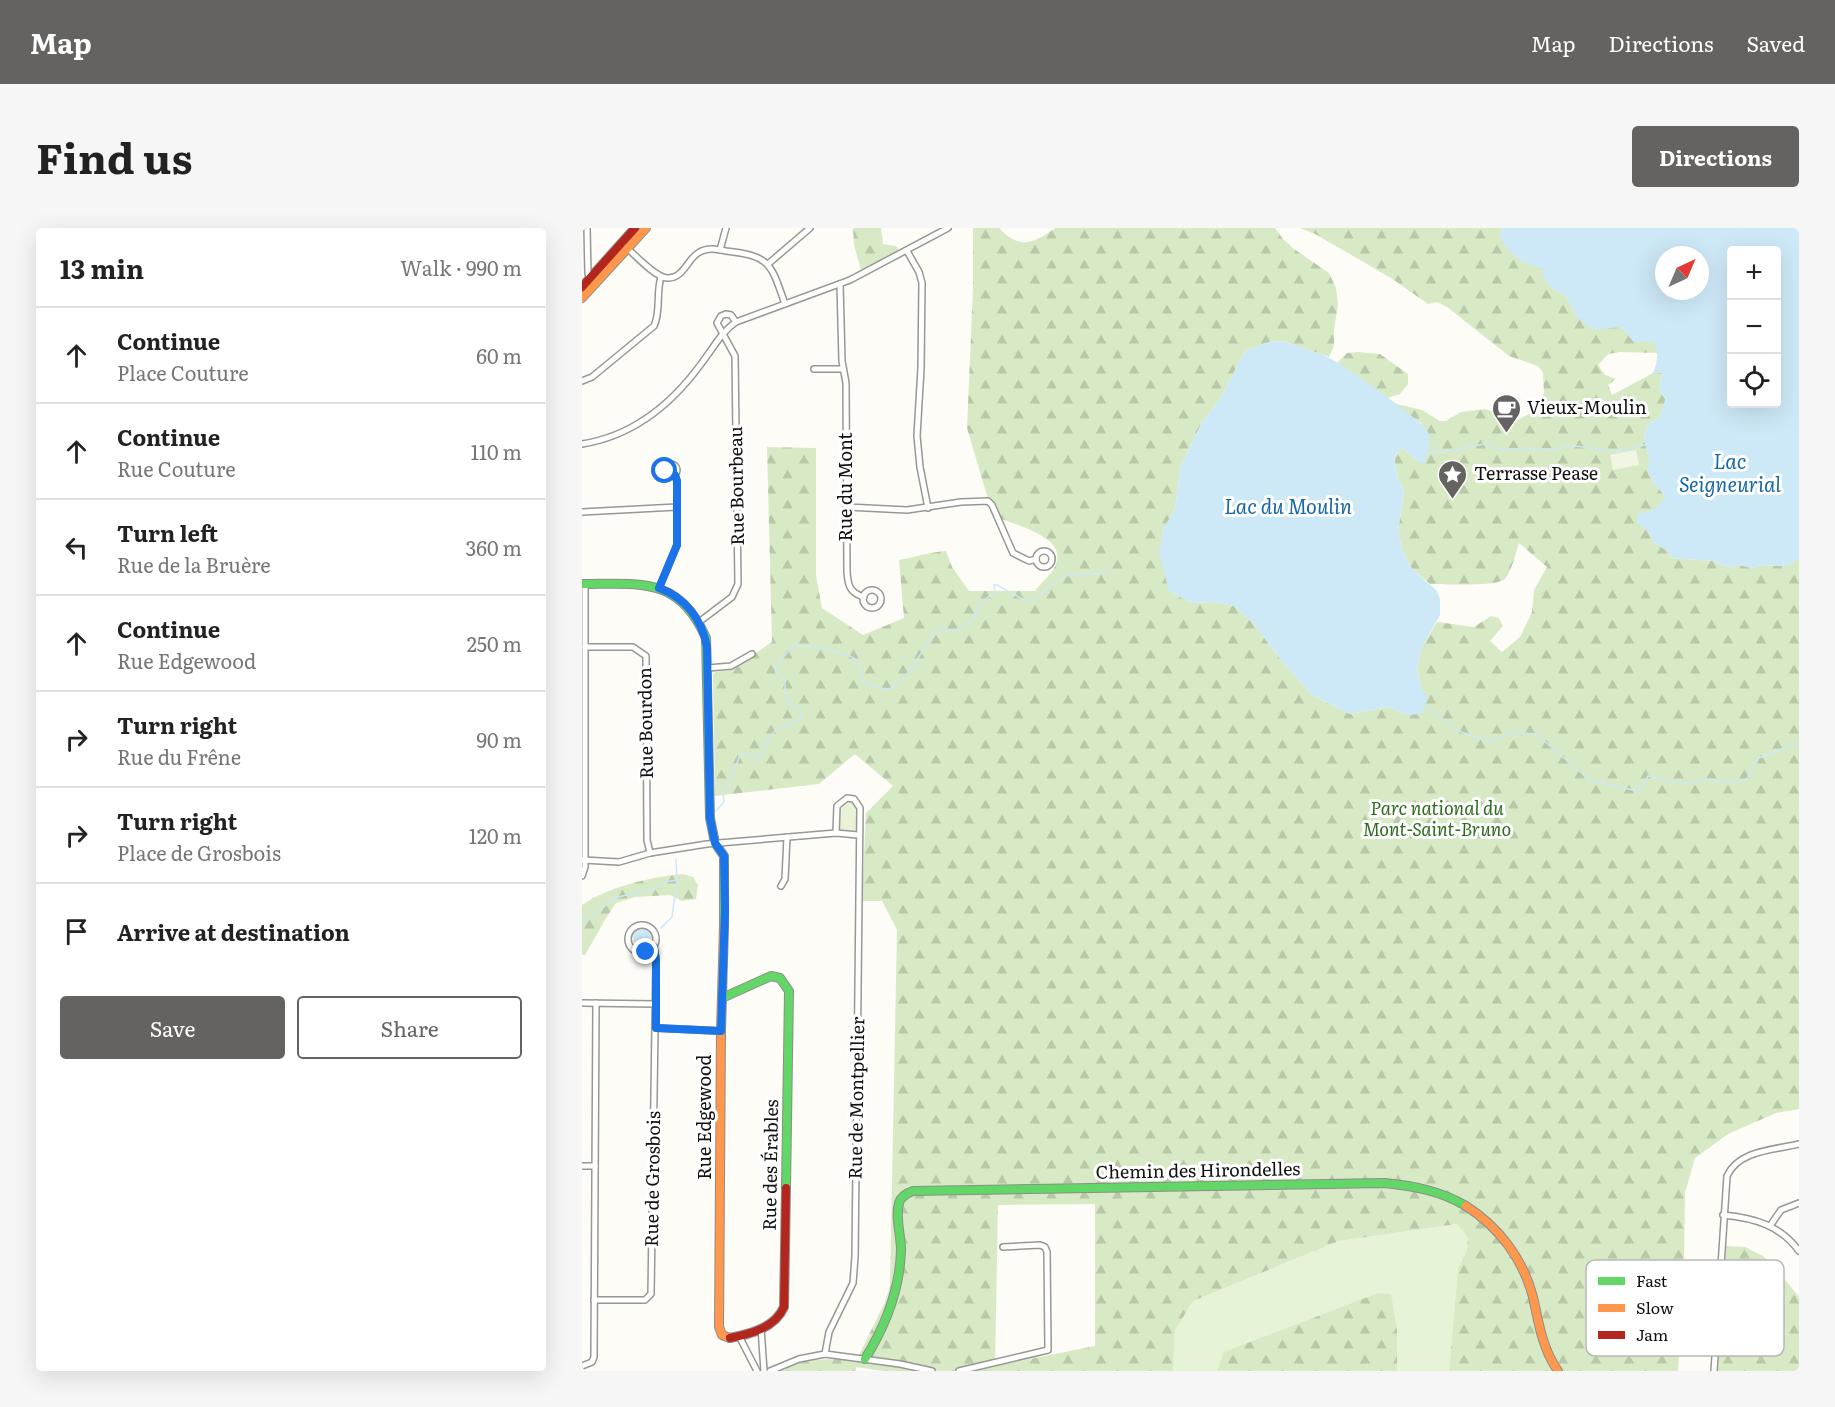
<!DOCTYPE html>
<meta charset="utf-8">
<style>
body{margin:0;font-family:Literata,serif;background:#f6f6f6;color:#222}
.controls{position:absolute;right:18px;top:18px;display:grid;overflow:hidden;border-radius:6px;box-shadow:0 6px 24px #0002}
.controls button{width:54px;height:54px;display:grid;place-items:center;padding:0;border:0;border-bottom:2px solid #e0e0e0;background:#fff;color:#222;font:30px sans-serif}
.compass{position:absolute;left:1073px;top:18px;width:54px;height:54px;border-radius:50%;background:#fff;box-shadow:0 6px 24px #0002;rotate:44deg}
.stop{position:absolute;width:18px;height:18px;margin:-14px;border:4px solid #1a73e8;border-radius:50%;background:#fff}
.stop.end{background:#1a73e8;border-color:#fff;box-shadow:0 2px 6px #0008}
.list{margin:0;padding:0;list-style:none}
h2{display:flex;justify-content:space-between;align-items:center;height:78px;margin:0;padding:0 24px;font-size:26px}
h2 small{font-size:20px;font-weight:400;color:#767676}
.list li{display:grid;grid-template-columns:39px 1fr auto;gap:18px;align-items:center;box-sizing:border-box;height:96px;padding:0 24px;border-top:2px solid #e0e0e0}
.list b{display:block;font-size:22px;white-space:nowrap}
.list p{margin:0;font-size:20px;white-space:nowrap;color:#767676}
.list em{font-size:20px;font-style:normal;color:#767676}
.actions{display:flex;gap:12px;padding:18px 24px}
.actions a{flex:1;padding:14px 0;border:2px solid #646362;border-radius:6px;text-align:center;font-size:21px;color:#646362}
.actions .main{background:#646362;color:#fff}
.icon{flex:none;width:33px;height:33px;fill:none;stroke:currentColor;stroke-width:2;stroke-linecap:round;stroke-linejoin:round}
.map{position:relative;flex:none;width:1217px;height:1143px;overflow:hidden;border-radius:6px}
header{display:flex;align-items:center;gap:36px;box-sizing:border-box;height:84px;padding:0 30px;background:#646362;color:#fff}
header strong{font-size:28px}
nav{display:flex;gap:33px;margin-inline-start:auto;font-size:21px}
.intro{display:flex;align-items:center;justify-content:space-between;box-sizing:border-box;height:144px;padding:0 36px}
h1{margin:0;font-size:42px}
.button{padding:15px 27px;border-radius:6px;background:#646362;color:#fff;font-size:21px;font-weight:700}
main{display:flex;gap:36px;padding:0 36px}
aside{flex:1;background:#fff;border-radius:6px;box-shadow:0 6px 24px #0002}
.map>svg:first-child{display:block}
.grass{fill:#e7f3d7}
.forest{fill:url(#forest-firs);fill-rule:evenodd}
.pitch{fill:#f0f6e1}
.water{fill:#cde8f7;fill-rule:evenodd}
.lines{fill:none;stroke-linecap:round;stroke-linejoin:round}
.stream{stroke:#cde8f7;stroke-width:1.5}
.street-casing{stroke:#979795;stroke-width:8}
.fast-casing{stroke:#8e8d8b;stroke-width:10}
.slow-casing{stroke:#8e8d8b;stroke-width:10}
.jam-casing{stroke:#8e8d8b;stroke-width:10}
.street{stroke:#fffffe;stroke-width:5}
.fast{stroke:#63d668;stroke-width:8}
.slow{stroke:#ff974d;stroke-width:8}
.jam{stroke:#b3261e;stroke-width:8}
.route{stroke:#1a73e8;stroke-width:8}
.labels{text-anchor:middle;stroke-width:6;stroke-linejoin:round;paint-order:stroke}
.poi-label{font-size:18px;fill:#111;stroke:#fff;text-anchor:start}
.street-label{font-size:18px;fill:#111;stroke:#fff}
.park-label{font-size:18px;font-style:italic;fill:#2f6b1f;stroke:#fff}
.water-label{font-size:20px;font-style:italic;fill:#1768a6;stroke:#fff}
.key{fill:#fff;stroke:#b8b8b8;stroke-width:1.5}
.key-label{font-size:16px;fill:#111}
</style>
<header>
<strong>Map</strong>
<nav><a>Map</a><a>Directions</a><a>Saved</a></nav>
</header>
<div class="intro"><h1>Find us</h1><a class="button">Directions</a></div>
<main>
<aside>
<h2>13 min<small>Walk · 990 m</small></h2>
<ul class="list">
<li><svg class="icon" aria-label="ahead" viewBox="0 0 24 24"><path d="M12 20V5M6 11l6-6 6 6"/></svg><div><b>Continue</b><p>Place Couture</p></div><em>60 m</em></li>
<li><svg class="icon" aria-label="ahead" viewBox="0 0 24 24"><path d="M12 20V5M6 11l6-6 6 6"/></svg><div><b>Continue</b><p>Rue Couture</p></div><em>110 m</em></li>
<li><svg class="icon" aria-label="left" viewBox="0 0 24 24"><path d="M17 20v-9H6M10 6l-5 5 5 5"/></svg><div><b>Turn left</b><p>Rue de la Bruère</p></div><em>360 m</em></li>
<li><svg class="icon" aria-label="ahead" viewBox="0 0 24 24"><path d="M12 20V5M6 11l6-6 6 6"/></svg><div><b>Continue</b><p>Rue Edgewood</p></div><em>250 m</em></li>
<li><svg class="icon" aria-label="right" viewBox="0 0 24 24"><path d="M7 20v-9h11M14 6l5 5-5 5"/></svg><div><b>Turn right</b><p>Rue du Frêne</p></div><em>90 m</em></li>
<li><svg class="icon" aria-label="right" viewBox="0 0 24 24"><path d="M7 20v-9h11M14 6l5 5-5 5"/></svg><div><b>Turn right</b><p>Place de Grosbois</p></div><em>120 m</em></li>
<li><svg class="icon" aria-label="arrive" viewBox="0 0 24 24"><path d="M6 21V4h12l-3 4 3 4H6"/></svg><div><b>Arrive at destination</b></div></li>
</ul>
<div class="actions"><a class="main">Save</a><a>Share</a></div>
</aside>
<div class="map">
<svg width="1217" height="1143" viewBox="0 0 1217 1143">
<defs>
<pattern id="forest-firs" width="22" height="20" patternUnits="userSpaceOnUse" patternTransform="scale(1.5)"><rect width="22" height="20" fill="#d8eac5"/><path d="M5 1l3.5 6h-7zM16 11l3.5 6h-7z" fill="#b8c8a8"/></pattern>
</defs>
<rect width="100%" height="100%" fill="#fdfcf7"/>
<!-- grass -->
<g class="grass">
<path d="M269,570L278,580L276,607L254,605L255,578Z"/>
<path d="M875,996L886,1010L885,1022L876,1040L867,1143H591L593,1102L611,1073L757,1013Z"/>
</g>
<!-- forest -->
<g class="forest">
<path d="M271,0H299L301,16L314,18L317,22L279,42L272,17Z"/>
<path d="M391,0H417C437,21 450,17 473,0H693L701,11L712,21L747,45L754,60L756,76L752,102V118L747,129L701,113L687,114L663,123L638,171L619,196L598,240L593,281L581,302L578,324L587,363L610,375L632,374L652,378L672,396L699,432L730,467L768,486L806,479L827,487L840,463L835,441L839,421L855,394L892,399L909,388L917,390L921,398L908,413L920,424L938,409L950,384L952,362L965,339L937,315C934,324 929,345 923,351C914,359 863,356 848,356L830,341L820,321L816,303L822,263L815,248L812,229L821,220L835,233L840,196L811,175L840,182L858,193H864L879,184L903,181L936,192L956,181L962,165L961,145L956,138L927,128L865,79L855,74L846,76L809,50L733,6L718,0H920L918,9L961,40L970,60L984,68L995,89L1040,99L1052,114L1073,113L1076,125L1038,124L1026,126L1016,137L1023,147L1034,151L1026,157L1030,167L1071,145H1080L1077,163L1084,170L1078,189L1065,197L1062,212L1068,233L1065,242L1071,254L1084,269C1073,282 1065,296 1070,313L1084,322L1090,330L1131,333L1148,340L1158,337L1169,340L1180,337L1204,338L1217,331V881L1194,885L1146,906L1113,930L1103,965L1102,1030L1096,1143H867L876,1040L885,1022L886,1010L875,996L757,1013L611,1073L593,1102L591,1143H301L274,1139V1143H197C225,1130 243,1130 274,1133L303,1074L308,1058L315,702L300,673H280L284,585L311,558L273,526L237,556L133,568L131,447L133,444L149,442L190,414L185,219L234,220V348L240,380L281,407L322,390L317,332C334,329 348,324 364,323L370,339L387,363H453C459,355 471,345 474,336C485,310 436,298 420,291L414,278L406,271L385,200L391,60ZM513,976V1118L413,1138L416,977Z"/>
<path d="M776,124L798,126L826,146V156L818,166L805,170L755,135L765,125Z"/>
<path d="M100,646L111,649L116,657L114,671L100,673L88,667L53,669L34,675L24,690L3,727H0V677C26,659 68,649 100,646Z"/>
<path d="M1144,1018L1163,1019L1181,1028L1193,1039L1217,1069V1143H1136Z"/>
<path d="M796,1065L809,1066L815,1102V1143H635L642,1124Z"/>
</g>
<!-- pitch -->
<path class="pitch" d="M1054,222L1057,237L1031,242L1028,227Z"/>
<!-- water -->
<g class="water">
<path d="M920,0H1217V331L1204,338L1180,337L1169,340L1158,337L1148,340L1131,333L1090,330L1084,322L1070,313L1067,304L1055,295L1056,286L1074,280L1084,269L1071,254L1065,242L1068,233L1062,212L1065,197L1078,189L1084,170L1077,163L1080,145H1071C1076,133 1076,126 1073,114H1052L1040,99L1011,102L995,89L984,68L970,60L961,50V40C941,38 928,26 918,9ZM1194,22V176H1150V22ZM1082,27H1118V63H1082Z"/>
<path d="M701,113C716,119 731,122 745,129C761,136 840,192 846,204C850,213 846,227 842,236L835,233L821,220L812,229L815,248L822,263L816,303L820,321L830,341L855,363L858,371V387L839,421L835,441L840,463L846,470L839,486L827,487L806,479L768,486L730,467L699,432L672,396L652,378L632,374L610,375L587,363L577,324L581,302L593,281L598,240L619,196L638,171L663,123L687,114Z"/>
<circle cx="60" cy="710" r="9"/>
</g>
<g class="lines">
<!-- stream -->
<g class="stream">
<path d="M846,224L870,223L906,215L915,221H971L993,218L1034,223L1063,217"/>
<path d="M843,477L879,504L910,514L929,504L954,506L1009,553L1056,563L1066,548L1097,556L1129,551L1148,555L1165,551L1177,530L1212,516L1217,520"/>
<path d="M134,583L142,574L141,562L147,556L158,527L164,525L171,529L176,530C184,522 184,511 192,504C201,497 211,497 220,490L218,480C202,478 203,466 203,452L194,445L193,440L207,422L213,417C225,417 266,424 274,432C279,437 278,447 282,454C290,458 301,463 310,460C325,454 344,415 354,402L357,400C398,411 389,372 413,366L412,357H415L444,373L458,367L482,348L526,345"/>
<path d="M0,693L9,690L32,670L74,660L83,654L95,652L94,631"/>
<path d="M79,700L90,689L95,652"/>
</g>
<defs>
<g id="street">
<path d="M5,0L6,46L10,51"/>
<path d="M44,19C53,27 73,49 85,50C101,51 105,32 116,25C125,19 135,21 144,23C189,28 189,36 203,76"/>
<path d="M138,22L144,0"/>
<path d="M325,23L337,44L340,55L339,140L335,208L338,239L346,280"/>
<path d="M186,36L228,0"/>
<path d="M258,56L260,133L264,155L265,344C266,358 268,365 282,369"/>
<path d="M232,141H261"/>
<path d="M0,153L10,149L72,98C79,84 74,64 79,49"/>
<path d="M0,216C51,208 89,177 119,136C130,122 139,104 154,94L268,52L366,0"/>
<circle cx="89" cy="242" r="6"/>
<path d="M265,279L325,282L379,274L406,273L410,277L431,325L447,333L454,331"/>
<path d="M0,284L95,279"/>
<circle cx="462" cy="331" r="8"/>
<path d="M77,360L95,317V253L93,247"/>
<circle cx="290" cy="371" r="9"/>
<path d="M117,394L150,369L156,356L153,128L135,95L139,88L144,86L149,87L154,94"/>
<path d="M3,419H51L64,428L65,612L68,625"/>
<path d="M126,440L149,438L170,426"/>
<path d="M1,632L37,634L68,625L125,616L254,605L276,607"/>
<path d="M0,648L3,639V356"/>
<path d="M199,658L203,651L205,609"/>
<circle cx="60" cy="711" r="14"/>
<path d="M0,775L74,776"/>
<path d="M74,800L139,803"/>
<path d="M0,938H13"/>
<path d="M1141,987C1172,990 1198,997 1217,1023"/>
<path d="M1188,998L1199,982L1217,975"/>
<path d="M12,1072H63L69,1066L74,732L72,719"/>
<path d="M179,1100L182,1143"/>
<path d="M157,1108L175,1143"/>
<path d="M243,1126L247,1104L271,1055L273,1029L278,580L272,571L265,570L255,578L254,605"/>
<path d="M0,1138L10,1134L12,1129L14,775"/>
<path d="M188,1143L217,1131L243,1126L318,1136L350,1143"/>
<path d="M377,1143L466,1122L465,1024L463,1019L458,1017L421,1019"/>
<path d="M1132,1143L1145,948C1157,922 1192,922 1217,916"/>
</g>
<g id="fast">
<path d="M0,356C58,356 97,348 124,410L128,590L133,615L142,628V698"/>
<path d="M140,770L189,748L198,750L207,763L204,960"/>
<path d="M283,1131C304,1097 318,1061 319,1022C319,1007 313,989 317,975C319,968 325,965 331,963L803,955C832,958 859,963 884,978"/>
</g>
<g id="slow">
<path d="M0,70L64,0"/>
<path d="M142,698L139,803L137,1099L140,1107L148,1110"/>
<path d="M884,978C917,999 941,1031 951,1069C957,1096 960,1120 976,1143"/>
</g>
<g id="jam">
<path d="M0,59L53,0"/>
<path d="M148,1110C168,1106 193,1100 202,1079L204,960"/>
</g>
</defs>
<!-- street casing -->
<use href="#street" class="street-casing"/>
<!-- fast casing -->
<use href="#fast" class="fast-casing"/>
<!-- slow casing -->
<use href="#slow" class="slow-casing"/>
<!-- jam casing -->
<use href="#jam" class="jam-casing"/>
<!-- street -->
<use href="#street" class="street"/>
<!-- fast -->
<use href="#fast" class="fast"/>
<!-- slow -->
<use href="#slow" class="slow"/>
<!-- jam -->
<use href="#jam" class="jam"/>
</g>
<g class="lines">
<!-- route -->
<path class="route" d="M64,724L72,719L74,732V800L139,803L143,681L142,628L133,615L128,590L125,419C120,392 104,370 77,360L95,317V253L93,247L87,248L83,243"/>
</g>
<!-- icons -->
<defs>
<symbol id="cafe-pin" viewBox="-11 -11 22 30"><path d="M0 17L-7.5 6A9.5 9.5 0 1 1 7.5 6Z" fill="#646362" stroke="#fff"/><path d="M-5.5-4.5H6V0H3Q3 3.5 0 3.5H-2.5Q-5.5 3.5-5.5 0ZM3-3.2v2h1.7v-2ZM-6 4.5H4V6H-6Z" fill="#fff"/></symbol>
<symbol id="sight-pin" viewBox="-11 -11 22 30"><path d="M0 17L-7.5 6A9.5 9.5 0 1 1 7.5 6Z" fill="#646362" stroke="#fff"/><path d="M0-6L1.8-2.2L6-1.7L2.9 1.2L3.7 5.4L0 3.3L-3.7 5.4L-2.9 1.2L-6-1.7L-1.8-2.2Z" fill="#fff"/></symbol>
</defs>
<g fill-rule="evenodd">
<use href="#cafe-pin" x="908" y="164" width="33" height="45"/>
<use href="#sight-pin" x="854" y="230" width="33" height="45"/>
</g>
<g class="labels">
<!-- poi labels -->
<g class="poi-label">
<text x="945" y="186">Vieux-Moulin</text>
<text x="892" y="252">Terrasse Pease</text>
</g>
<!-- street labels -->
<g class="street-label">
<text transform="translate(155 258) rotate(-91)" y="6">Rue Bourbeau</text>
<text transform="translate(264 259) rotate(-90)" y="6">Rue du Mont</text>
<text transform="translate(64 495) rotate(-91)" y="6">Rue Bourdon</text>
<text transform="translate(275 870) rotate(-89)" y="6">Rue de Montpellier</text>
<text transform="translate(123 889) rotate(-90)" y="6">Rue Edgewood</text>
<text transform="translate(189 937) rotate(-89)" y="6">Rue des Érables</text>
<text transform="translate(616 943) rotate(-1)" y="6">Chemin des Hirondelles</text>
<text transform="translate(71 951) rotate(-89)" y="6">Rue de Grosbois</text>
</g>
<!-- park labels -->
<g class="park-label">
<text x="855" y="587">Parc national du<tspan x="855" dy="21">Mont-Saint-Bruno</tspan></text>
</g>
<!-- water labels -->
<g class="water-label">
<text x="1148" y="241">Lac<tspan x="1148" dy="23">Seigneurial</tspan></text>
<text x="706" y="286">Lac du Moulin</text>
</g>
</g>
<!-- legend -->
<rect x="1004" y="1032" width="198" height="96" rx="9" class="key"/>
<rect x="1016" y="1049" width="27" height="8" fill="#63d668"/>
<rect x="1016" y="1076" width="27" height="8" fill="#ff974d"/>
<rect x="1016" y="1103" width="27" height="8" fill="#b3261e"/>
<g class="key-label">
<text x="1054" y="1059">Fast</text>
<text x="1054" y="1086">Slow</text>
<text x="1054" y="1113">Jam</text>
</g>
</svg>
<div class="controls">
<button>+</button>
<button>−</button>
<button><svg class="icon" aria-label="locate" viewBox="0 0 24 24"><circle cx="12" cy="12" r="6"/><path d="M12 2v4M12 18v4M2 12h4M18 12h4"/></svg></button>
</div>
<svg class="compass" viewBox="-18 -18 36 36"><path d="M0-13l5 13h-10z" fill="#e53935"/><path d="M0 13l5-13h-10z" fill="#767676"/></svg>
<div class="stop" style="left:83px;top:243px"></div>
<div class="stop end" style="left:64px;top:724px"></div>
</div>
</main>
